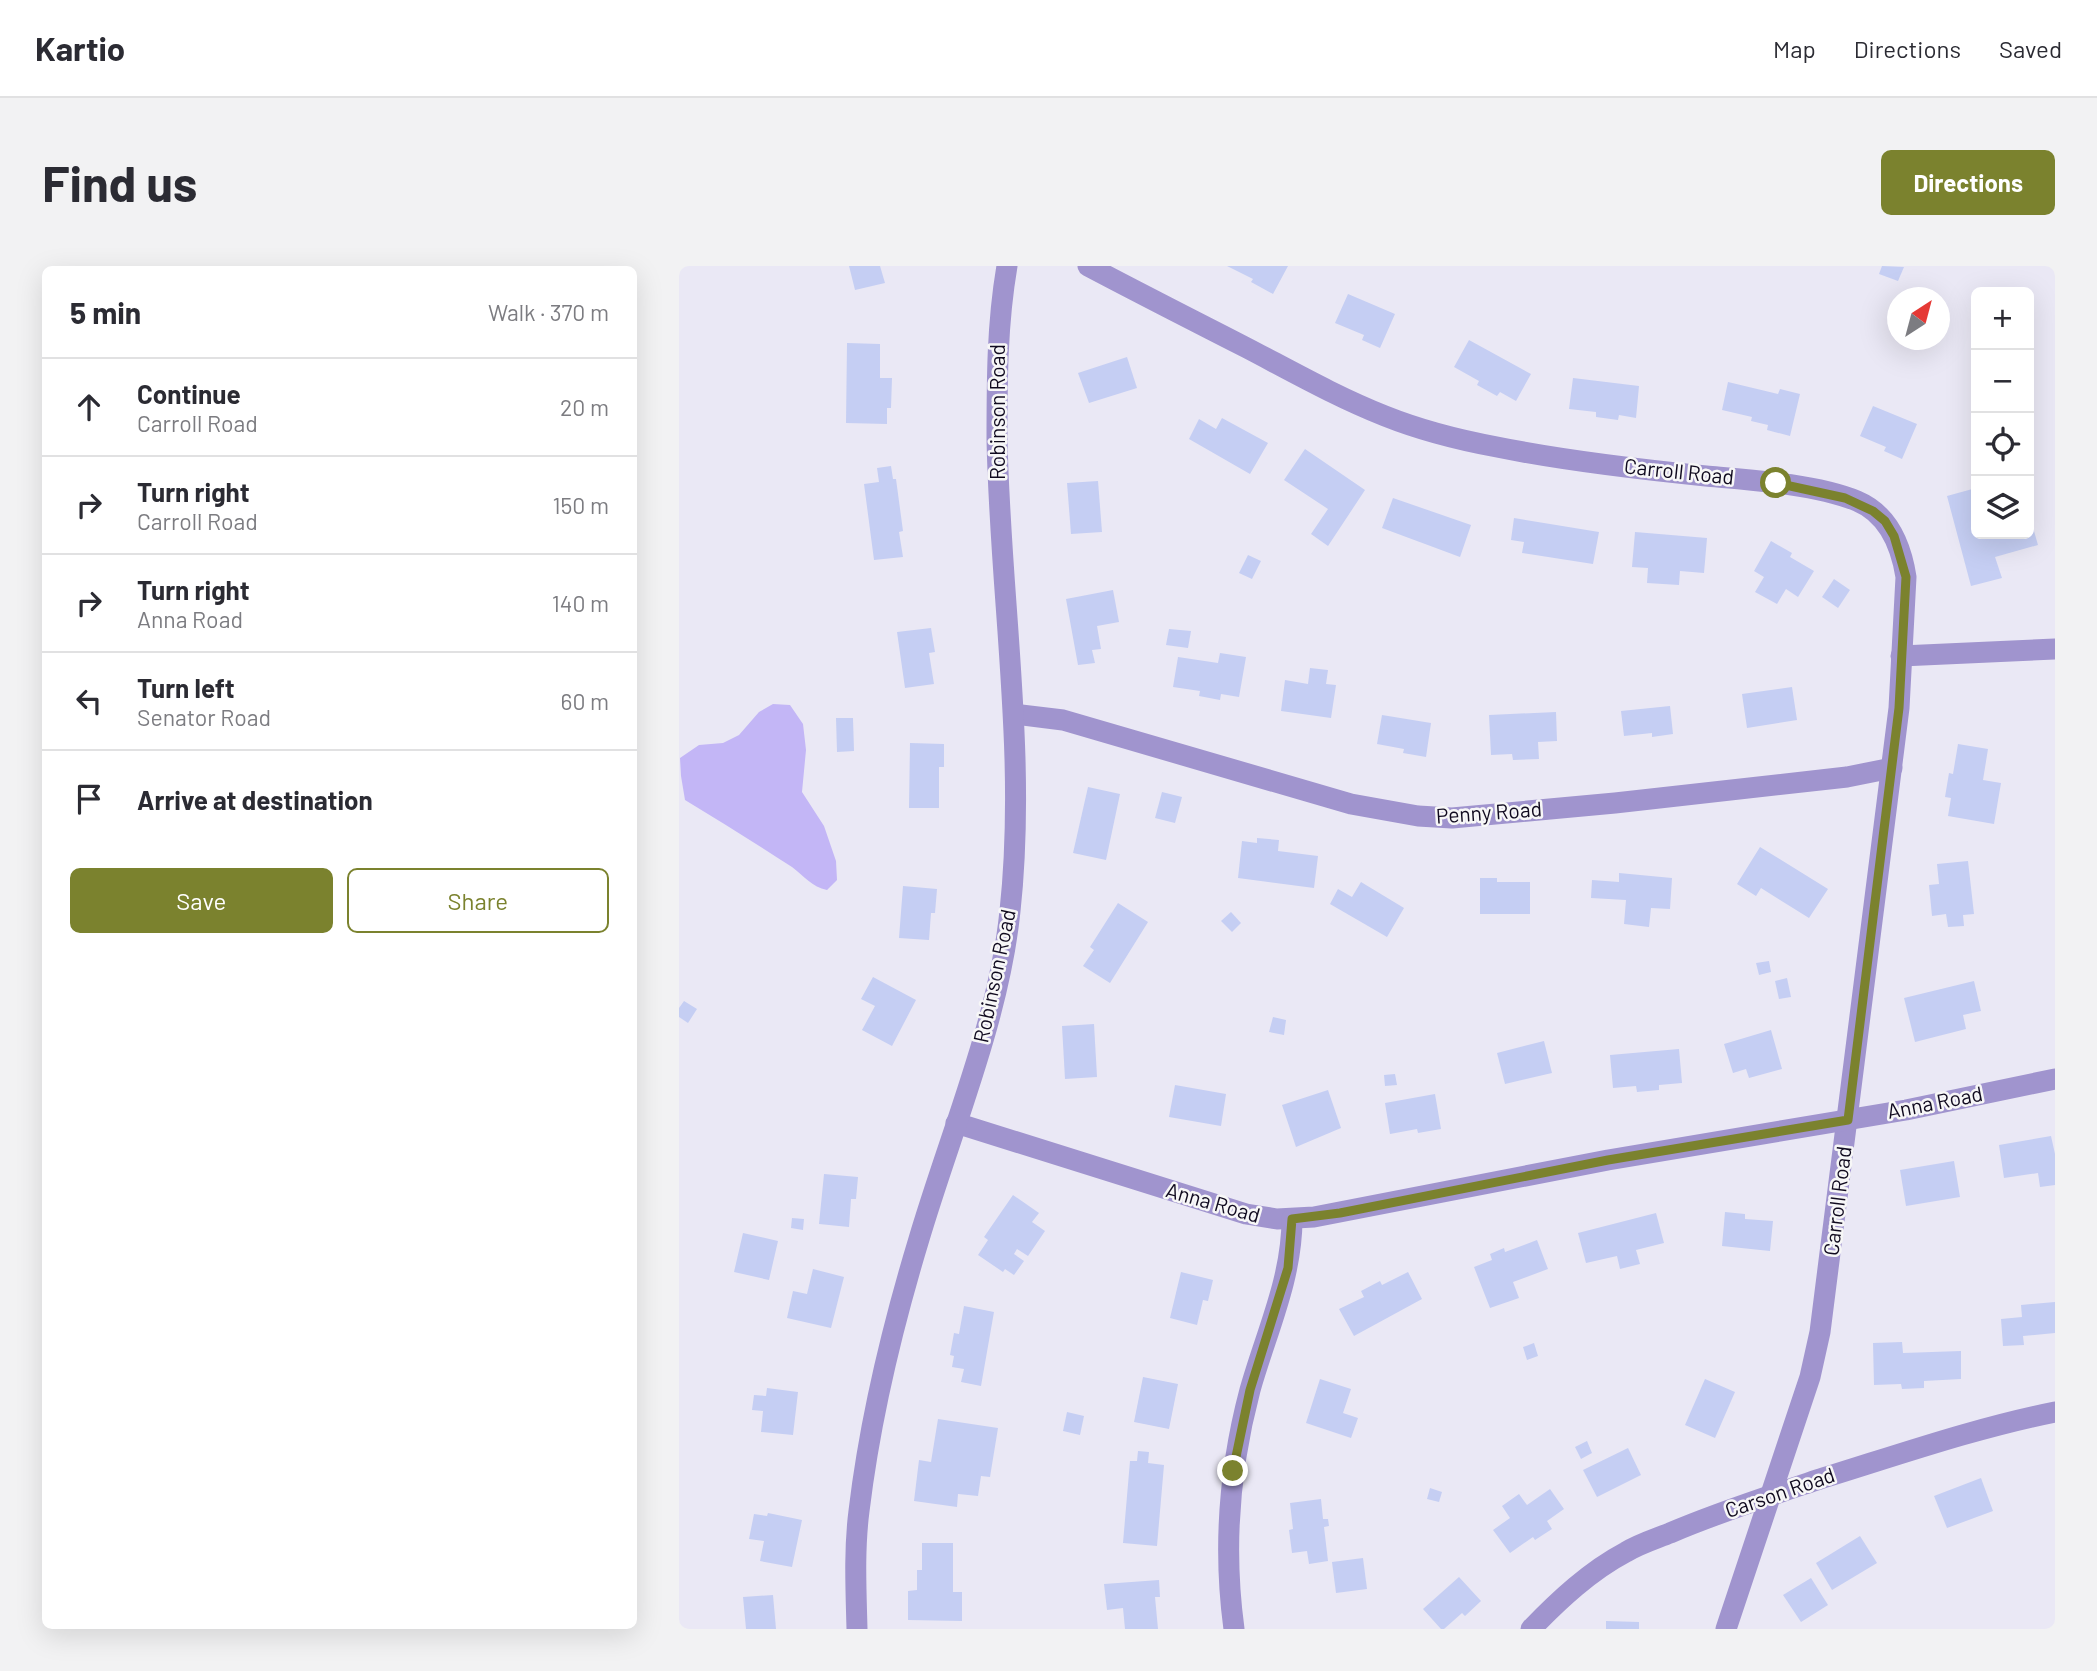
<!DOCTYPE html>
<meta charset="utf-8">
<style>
body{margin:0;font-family:Barlow,sans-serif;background:#f2f2f3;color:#2b2b33}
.controls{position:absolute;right:21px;top:21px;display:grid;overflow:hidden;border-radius:10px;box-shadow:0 7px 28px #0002}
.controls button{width:63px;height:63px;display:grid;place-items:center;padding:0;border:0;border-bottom:2px solid #e1e1e2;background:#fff;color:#2b2b33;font:35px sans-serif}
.compass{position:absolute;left:1208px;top:21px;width:63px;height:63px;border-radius:50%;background:#fff;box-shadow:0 7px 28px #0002;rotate:36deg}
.stop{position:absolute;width:21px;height:21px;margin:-16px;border:5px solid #7b822e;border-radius:50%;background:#fff}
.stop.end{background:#7b822e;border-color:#fff;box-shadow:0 2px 7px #0008}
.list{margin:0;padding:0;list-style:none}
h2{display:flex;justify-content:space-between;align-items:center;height:91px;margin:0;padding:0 28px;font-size:30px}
h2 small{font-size:23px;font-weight:400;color:#7c7c81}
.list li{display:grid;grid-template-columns:46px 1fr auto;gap:21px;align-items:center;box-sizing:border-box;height:98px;padding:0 28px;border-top:2px solid #e1e1e2}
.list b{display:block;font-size:26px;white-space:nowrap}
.list p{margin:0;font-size:23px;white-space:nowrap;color:#7c7c81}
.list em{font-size:23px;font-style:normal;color:#7c7c81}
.actions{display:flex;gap:14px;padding:21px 28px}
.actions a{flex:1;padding:16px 0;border:2px solid #7b822e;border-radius:10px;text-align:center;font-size:24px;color:#7b822e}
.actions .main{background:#7b822e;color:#fff}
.icon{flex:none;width:38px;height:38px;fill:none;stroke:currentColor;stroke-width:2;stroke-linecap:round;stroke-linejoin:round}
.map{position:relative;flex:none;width:1376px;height:1363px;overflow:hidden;border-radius:10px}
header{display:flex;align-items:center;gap:42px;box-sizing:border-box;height:98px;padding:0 35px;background:#fff;border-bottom:2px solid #e1e1e2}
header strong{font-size:33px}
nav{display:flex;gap:38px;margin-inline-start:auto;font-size:24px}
.intro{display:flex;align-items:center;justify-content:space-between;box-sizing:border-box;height:168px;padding:0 42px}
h1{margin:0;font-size:49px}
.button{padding:18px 32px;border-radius:10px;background:#7b822e;color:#fff;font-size:24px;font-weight:700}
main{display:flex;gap:42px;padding:0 42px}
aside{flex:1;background:#fff;border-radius:10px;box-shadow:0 7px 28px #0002}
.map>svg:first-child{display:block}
.green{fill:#c3b6f6}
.building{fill:#c5cef3}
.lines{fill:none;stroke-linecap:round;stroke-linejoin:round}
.minor{stroke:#a094ce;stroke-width:21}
.route{stroke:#7b822e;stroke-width:9}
.labels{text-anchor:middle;stroke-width:5;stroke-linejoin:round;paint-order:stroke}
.street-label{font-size:21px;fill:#100a1f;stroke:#f7f7f7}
</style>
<header>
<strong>Kartio</strong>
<nav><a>Map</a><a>Directions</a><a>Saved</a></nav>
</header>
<div class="intro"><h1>Find us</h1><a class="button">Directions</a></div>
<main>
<aside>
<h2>5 min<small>Walk · 370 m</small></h2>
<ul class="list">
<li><svg class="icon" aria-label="ahead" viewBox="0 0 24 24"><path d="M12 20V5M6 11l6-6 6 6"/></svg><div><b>Continue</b><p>Carroll Road</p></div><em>20 m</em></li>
<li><svg class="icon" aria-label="right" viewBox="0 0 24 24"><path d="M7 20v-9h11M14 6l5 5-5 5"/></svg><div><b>Turn right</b><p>Carroll Road</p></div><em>150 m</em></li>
<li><svg class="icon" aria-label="right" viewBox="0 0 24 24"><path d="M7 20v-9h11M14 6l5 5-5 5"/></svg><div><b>Turn right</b><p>Anna Road</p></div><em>140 m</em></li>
<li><svg class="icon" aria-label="left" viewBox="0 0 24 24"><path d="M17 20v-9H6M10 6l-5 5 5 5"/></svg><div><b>Turn left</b><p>Senator Road</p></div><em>60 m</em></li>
<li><svg class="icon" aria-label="arrive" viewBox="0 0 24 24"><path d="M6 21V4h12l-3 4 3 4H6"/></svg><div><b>Arrive at destination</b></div></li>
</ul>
<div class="actions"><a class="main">Save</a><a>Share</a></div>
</aside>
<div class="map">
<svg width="1376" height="1363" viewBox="0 0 1376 1363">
<rect width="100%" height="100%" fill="#eae8f5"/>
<!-- green -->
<path class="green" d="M94,438L111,439L124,458L127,484L123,526L145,560L157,595L158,614L148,624C133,621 125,610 113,601C78,578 42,556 6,534L2,510L1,492L20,479L44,477L60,469L80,446Z"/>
<!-- building -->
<g class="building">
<path d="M170,0H201L206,17L176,24Z"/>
<path d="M548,0H609L594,28L572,16L574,13Z"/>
<path d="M1203,0L1225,1L1219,15L1200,8Z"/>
<path d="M669,28L716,48L701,82L683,74L685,69L656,57Z"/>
<path d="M790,74L852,108L837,135L821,126L818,130L798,119L800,115L775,101Z"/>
<path d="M168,77L201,78V112H213L212,142H208V158L167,157Z"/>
<path d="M448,91L458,122L410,137L399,107Z"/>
<path d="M894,112L960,120L957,152L940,149L939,154L917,151V146L890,143Z"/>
<path d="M1049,116L1099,128L1101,123L1121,128L1111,170L1088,164L1089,159L1072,155L1073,151L1043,144Z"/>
<path d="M1194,140L1238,158L1223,193L1205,185L1207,181L1181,170Z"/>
<path d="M543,152L589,177L571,208L510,173L520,153L537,163Z"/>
<path d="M626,183L686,224L649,280L632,268L649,243L605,214Z"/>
<path d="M212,200L214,213H217L224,265L220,266L224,291L195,294L185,218L200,216L198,202Z"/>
<path d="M419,215L423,266L392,268L388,217Z"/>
<path d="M1297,222V268H1350L1351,251L1359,279L1316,291L1323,312L1292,320L1268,230Z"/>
<path d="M714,232L792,259L781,291L703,262Z"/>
<path d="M835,252L920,266L914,298L843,287L845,276L832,274Z"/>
<path d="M956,266L1028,272L1025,307L1001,305L1000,319L968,317L969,302L953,301Z"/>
<path d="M1092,275L1113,287L1111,291L1135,305L1119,331L1107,323L1098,338L1076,326L1085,311L1075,305Z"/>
<path d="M569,289L582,295L573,313L560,307Z"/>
<path d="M1155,313L1171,324L1159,342L1143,331Z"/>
<path d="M434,324L440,356L418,360L422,383L413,384L416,397L399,399L387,333Z"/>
<path d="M252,362L256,386L250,387L255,418L226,422L218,366Z"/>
<path d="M490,363L512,365L509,382L487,379Z"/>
<path d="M541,387L567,391L560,431L542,428L541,434L520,430L521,425L494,421L499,391L539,397Z"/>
<path d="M631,402L649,404L647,418L657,419L652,452L602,445L606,414L629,418Z"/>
<path d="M1113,421L1118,454L1068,462L1063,428Z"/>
<path d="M991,440L994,468L973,471V467L945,470L942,445Z"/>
<path d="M877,446L878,475L859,476L860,493L834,494L833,488L812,489L810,449Z"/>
<path d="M703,449L752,457L747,491L724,487L725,483L698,478Z"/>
<path d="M157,452H174L175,485L158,486Z"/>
<path d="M231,477L265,478V501H260V542H230Z"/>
<path d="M1279,478L1309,483L1304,514L1322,517L1315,558L1269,550L1272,532L1266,531L1270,507L1274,508Z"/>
<path d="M409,521L441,528L427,594L394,587Z"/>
<path d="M483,526L503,531L496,557L476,552Z"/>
<path d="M578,572L600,574L599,585L639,590L635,622L559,612L563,575L578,577Z"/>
<path d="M1081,581L1149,623L1130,652L1082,622L1077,630L1058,618Z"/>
<path d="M1289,595L1295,648L1284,649L1285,660L1269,661L1267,648L1253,650L1250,619L1260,618L1258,598Z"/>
<path d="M940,607L993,612L991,643L972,642L970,661L945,658L947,634L912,632L913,614L940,616Z"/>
<path d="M801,612H818V616H851V648H801Z"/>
<path d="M682,616L725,642L708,671L651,638L659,623L673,631Z"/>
<path d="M224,620L258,623L256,647H252L250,674L220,672Z"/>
<path d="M439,637L469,656L431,717L404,700L415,684L411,681Z"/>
<path d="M552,646L562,657L553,666L542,655Z"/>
<path d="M1090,695L1092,706L1080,709L1077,697Z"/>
<path d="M194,711L237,734L213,780L183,764L196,740L182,733Z"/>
<path d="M1108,712L1112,731L1100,733L1096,715Z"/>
<path d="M1295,715L1302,745L1284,749L1287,763L1236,776L1225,732Z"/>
<path d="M5,735L18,743L9,757L0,751V742Z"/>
<path d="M594,751L607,754L605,769L590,766Z"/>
<path d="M415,758L418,811L386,813L383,760Z"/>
<path d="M1092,764L1103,803L1070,812L1067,803L1054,807L1045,778Z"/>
<path d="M865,775L873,807L826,818L818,787Z"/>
<path d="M1000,783L1003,817L980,819V824L958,826L957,820L934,822L931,789Z"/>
<path d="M716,808L718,819L706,820L705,809Z"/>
<path d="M496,819L547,828L542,860L490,851Z"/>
<path d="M649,824L662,862L617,881L603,839Z"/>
<path d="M756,828L762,863L739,867L738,863L711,868L706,837Z"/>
<path d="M1372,870L1376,888V919L1361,921L1359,907L1325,912L1320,879Z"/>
<path d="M1275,895L1281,931L1227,940L1221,904Z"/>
<path d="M145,908L179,911L177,933H172L170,961L140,958Z"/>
<path d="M334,929L360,947L353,956L366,965L349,990L338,983L335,988L345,995L335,1009L326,1003L324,1006L299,989L309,974L305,971Z"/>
<path d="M1046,946L1066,948V953L1094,955L1091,985L1043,980Z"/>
<path d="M977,947L985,977L957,984L961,998L941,1003L938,990L907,997L899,967Z"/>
<path d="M113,952L125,953L124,964L112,962Z"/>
<path d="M64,967L99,975L90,1014L55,1006Z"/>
<path d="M858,974L869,1003L834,1016L840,1032L811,1042L795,1001L813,994L811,988L825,982L826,986Z"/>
<path d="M134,1003L165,1011L152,1062L108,1052L114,1025L128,1028Z"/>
<path d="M502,1006L534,1014L529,1035L524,1034L518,1059L491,1052Z"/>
<path d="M729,1006L743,1033L675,1070L660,1043L685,1031L682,1025L701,1015L703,1019Z"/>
<path d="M1376,1036V1067L1344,1070L1345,1079L1324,1080L1322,1053L1343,1051L1342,1039Z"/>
<path d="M285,1040L315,1046L302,1120L282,1116L285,1103L273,1101L275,1090L271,1089L275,1067L280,1068Z"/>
<path d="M1223,1076L1224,1087L1282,1085V1113L1245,1115V1122L1223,1123L1222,1118L1195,1119L1194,1077Z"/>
<path d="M855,1077L859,1090L848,1094L844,1081Z"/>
<path d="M464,1111L499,1118L490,1163L455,1156Z"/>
<path d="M641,1113L672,1123L664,1147L679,1152L672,1172L627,1157Z"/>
<path d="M1026,1113L1056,1126L1036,1172L1006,1159Z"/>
<path d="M88,1122L119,1126L114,1169L82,1166L84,1145L73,1144L75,1129L87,1130Z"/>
<path d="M388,1146L405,1150L401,1169L384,1165Z"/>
<path d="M259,1153L319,1162L311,1211L302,1210L299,1230L279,1228L278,1241L235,1235L240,1194L252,1196Z"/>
<path d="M908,1175L913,1187L902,1193L896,1181Z"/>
<path d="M949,1182L962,1209L918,1231L904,1204Z"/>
<path d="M459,1185L470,1186L469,1197L485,1199L478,1280L444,1277L451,1195H458Z"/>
<path d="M1302,1212L1314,1245L1268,1262L1255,1230Z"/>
<path d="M751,1222L763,1226L760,1236L748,1233Z"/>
<path d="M871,1223L885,1243L868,1255L873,1263L856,1274L854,1271L831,1287L814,1264L831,1252L823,1240L840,1228L848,1239Z"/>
<path d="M642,1233L644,1253H649L650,1260L645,1261L649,1295L630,1298L628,1285L613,1287L610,1264L614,1263L611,1237Z"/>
<path d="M89,1247L123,1254L113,1301L81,1295L85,1275L70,1273L75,1248L88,1250Z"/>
<path d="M1181,1270L1198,1297L1153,1324L1137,1297Z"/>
<path d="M243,1277H274V1326H283V1355L229,1354V1325L238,1324V1304H243Z"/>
<path d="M684,1292L688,1323L657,1327L653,1296Z"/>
<path d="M780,1311L802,1335L786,1350L783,1347L765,1363H762L744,1343Z"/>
<path d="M1132,1312L1149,1339L1122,1356L1104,1329Z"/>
<path d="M480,1314L481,1331H476L479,1363H446L444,1342L428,1344L425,1318Z"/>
<path d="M94,1329L97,1363H67L64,1331Z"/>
<path d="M927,1355L960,1356V1363H927Z"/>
</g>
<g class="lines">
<!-- minor -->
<g class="minor">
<path d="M409,0C462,28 515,55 568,82C614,106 658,131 706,150C741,164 780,174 818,181C887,195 957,203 1027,210C1072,214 1136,218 1178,235C1209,248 1222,279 1227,311L1220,442L1141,1066L1131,1111L1047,1363"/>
<path d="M1222,390L1376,383"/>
<path d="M335,448L384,454L672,538L739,550L773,552L936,537L1168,511L1213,502"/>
<path d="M277,857L567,948L598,953L635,951L929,894L1227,844L1376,813"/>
<path d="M178,1363C177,1324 175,1284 180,1245C191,1153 213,1062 240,973C271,868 320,754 331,645C348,488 321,331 318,173C318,115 318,58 328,0"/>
<path d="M555,1363C544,1282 550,1203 571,1124C587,1067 613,1013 613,953"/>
<path d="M852,1363C880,1334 911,1305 947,1286C960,1278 976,1273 991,1267C1040,1246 1090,1230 1141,1213C1219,1189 1296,1162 1376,1146"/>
</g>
</g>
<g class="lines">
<!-- route -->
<path class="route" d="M554,1205L571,1124L609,1002L613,953L661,947L929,894L1169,854L1220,442L1227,311L1215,270L1206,255L1194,245L1166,232L1097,217"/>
</g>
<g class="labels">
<!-- street labels -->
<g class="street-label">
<text transform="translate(319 146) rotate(-90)" y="7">Robinson Road</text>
<text transform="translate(1000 206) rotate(6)" y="7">Carroll Road</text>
<text transform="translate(810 547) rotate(-4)" y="7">Penny Road</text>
<text transform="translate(316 710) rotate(-78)" y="7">Robinson Road</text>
<text transform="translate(1256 837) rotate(-11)" y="7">Anna Road</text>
<text transform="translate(1159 935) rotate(-83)" y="7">Carroll Road</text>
<text transform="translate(534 937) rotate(16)" y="7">Anna Road</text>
<text transform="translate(1101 1227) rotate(-19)" y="7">Carson Road</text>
</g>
</g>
</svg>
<div class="controls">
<button>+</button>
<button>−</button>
<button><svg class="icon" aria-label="locate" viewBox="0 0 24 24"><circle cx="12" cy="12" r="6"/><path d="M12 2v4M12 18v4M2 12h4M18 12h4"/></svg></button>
<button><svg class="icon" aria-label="layers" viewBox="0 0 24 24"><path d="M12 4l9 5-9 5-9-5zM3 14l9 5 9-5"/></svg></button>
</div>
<svg class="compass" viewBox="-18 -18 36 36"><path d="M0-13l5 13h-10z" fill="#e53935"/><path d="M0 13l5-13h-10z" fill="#7c7c81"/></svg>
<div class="stop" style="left:1097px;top:217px"></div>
<div class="stop end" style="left:554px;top:1205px"></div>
</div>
</main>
